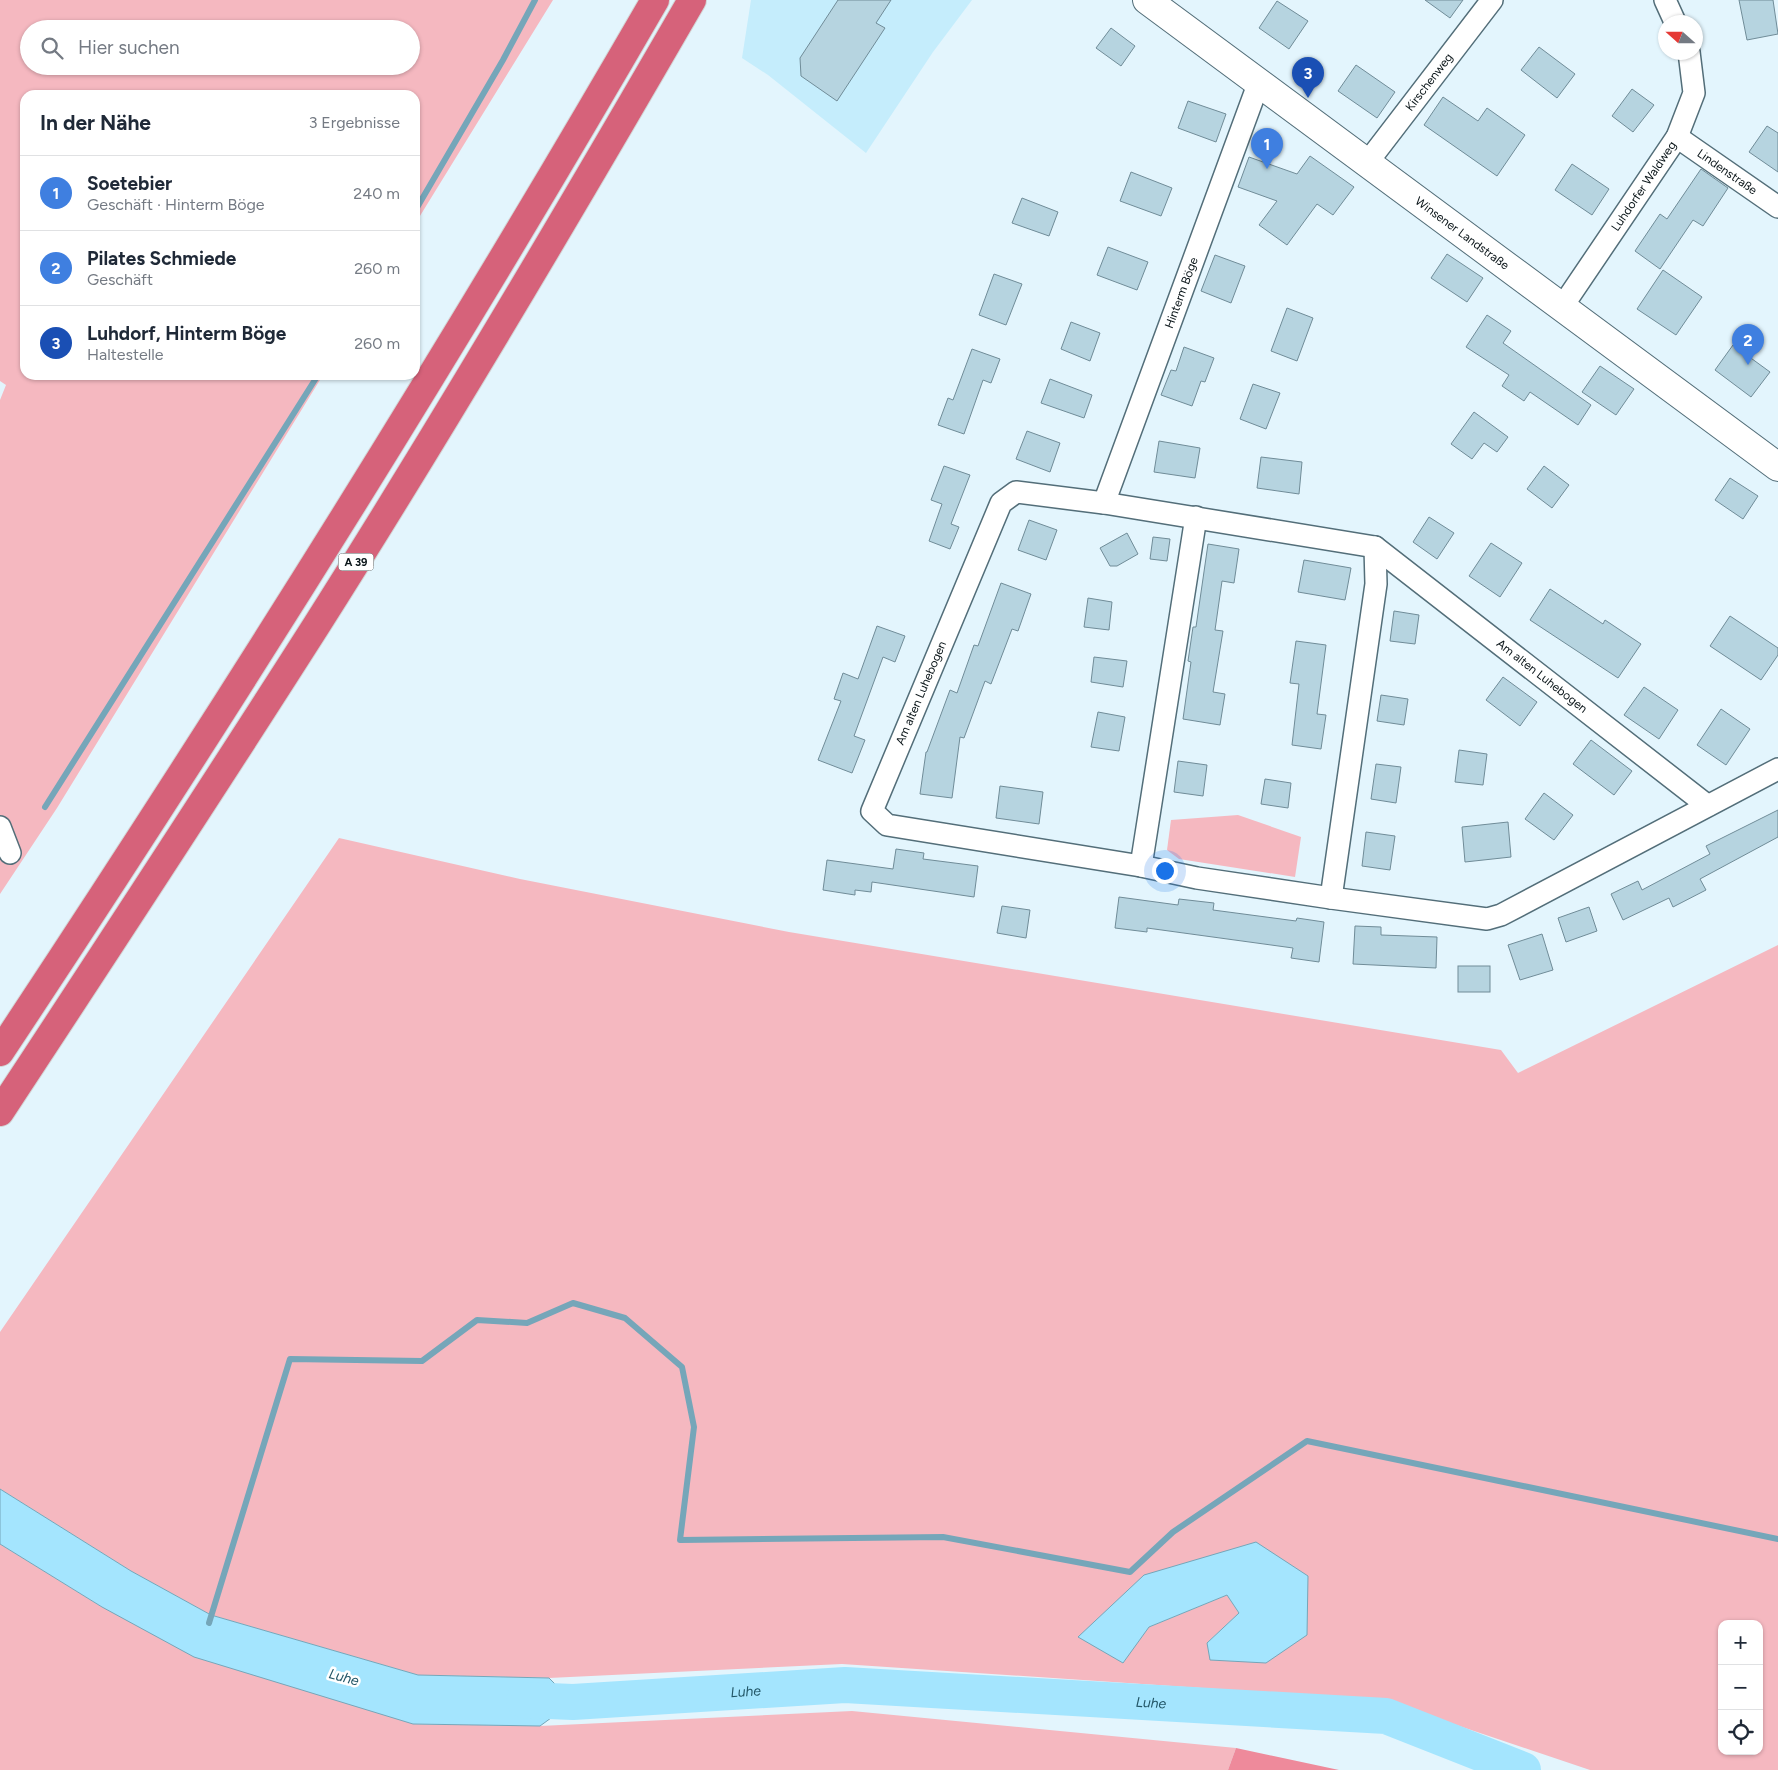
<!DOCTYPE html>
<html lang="de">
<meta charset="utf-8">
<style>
body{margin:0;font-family:Figtree,sans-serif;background:#f2f2f3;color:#1f2937}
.controls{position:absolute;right:15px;bottom:15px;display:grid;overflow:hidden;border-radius:10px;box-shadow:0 1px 4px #0004}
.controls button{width:45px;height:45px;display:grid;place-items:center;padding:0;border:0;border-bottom:1px solid #e0e1e3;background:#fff;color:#1f2937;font:25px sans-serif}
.compass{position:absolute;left:1658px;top:15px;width:45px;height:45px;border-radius:50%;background:#fff;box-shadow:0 1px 4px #0004;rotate:291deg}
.you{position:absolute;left:1164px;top:870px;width:18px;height:18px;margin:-12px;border:4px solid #fff;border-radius:50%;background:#1a73e8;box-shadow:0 0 0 8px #1a73e833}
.badge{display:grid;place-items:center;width:32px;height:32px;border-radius:50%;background:#d93025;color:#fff;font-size:16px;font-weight:700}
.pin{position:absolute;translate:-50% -41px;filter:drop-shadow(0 1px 2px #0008)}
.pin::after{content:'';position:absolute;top:26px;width:18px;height:15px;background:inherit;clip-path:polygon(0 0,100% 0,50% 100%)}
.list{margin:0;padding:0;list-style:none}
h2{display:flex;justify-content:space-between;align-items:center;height:65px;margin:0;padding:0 20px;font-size:21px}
h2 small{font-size:16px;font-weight:400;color:#747a83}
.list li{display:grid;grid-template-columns:32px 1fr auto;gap:15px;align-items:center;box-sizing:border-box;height:75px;padding:0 20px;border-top:1px solid #e0e1e3}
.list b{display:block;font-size:19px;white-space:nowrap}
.list p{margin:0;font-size:16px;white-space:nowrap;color:#747a83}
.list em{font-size:16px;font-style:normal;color:#747a83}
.icon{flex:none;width:28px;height:28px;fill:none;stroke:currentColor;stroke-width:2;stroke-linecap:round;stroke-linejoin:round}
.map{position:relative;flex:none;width:1778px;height:1770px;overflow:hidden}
.search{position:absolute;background:#fff;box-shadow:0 1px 4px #0004;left:20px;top:20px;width:400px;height:55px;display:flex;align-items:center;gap:12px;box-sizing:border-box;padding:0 18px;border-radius:28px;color:#747a83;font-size:19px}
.panel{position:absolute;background:#fff;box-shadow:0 1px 4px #0004;left:20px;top:90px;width:400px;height:290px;border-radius:15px}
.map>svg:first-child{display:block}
.built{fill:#c5edfc}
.green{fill:#f5b8c0;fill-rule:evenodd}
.forest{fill:#ee8a9b}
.water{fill:#a4e5fe;stroke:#75a6b9}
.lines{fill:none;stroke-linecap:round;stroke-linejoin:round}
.stream{stroke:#75a6b9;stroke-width:6}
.river{stroke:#a4e5fe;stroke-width:36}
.building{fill:#b6d4e0;stroke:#708c98}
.minor-casing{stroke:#536e79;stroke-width:24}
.secondary-casing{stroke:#536e79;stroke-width:30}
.motorway-casing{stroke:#d3d5d5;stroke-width:30}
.minor{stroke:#fff;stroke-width:21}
.secondary{stroke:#fff;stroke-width:28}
.motorway{stroke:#d6627a;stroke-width:28}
.labels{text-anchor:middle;stroke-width:5;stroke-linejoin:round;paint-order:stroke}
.shield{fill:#fff;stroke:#525a5d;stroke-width:1}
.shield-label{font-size:11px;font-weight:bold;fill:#081317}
.street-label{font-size:12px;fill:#081317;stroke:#fff}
.water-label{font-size:14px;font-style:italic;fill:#225667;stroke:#fff}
</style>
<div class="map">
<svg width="1778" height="1770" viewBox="0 0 1778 1770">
<rect width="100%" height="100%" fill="#e3f5fd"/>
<!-- built -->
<path class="built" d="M751,0H972L933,52L866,153L768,75L742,58Z"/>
<!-- green -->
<g class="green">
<path d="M0,0H553L415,224V95H25V375H323L57,808L0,894V400L6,385L0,381ZM29,29H411V66H29Z"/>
<path d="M1238,815L1301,837L1295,877L1179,859L1167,850L1171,820Z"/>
<path d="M339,838L520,879L789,932L1501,1050L1518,1073L1778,945V1770H1590L1382,1700L842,1664L549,1678L418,1675L211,1615L131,1571L0,1489V1332ZM1256,1542L1266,1663L1207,1643L1239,1613L1227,1595L1149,1627ZM1722,1624H1759V1751H1722Z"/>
<path d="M0,1544L102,1607L413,1724L540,1726L852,1711L1236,1748L1228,1770H0Z"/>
</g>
<!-- forest -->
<path class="forest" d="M1236,1748L1339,1770H1228Z"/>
<!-- water -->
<g class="water">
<path d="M0,1489L131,1571L211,1615L418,1675L549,1678L573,1702L540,1726L413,1724L194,1657L102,1607L0,1544Z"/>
<path d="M1256,1542L1308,1576L1307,1635L1266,1663L1210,1660L1207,1643L1239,1613L1227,1595L1149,1627L1123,1663L1078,1637L1144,1575Z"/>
</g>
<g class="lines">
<!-- stream -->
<g class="stream">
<path d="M415,211L503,60L535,0"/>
<path d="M45,807L318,375"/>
<path d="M209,1623L290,1359L422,1361L477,1320L527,1323L573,1303L625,1318L682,1367L694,1427L680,1540L943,1537L1130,1572L1173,1532L1307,1441L1778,1539"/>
</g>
<!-- river -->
<path class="river" id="s1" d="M524,1700L573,1702L845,1685L1386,1716L1523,1770"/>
</g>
<!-- building -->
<g class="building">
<path d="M838,0H891L876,23L885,28L837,101L801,76L800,58Z"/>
<path d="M1425,0H1463L1450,18Z"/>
<path d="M1739,0H1773L1778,34L1747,40Z"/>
<path d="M1277,1L1308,21L1289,49L1259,28Z"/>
<path d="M1111,28L1135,46L1121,66L1096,48Z"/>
<path d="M1539,47L1575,74L1557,98L1521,70Z"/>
<path d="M1356,65L1395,92L1377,118L1338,91Z"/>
<path d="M1632,89L1654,105L1633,132L1612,116Z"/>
<path d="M1443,97L1478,121L1487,108L1525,135L1497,176L1424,125Z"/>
<path d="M1188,101L1226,114L1216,142L1178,128Z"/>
<path d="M1767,126L1778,133V172L1749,152Z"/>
<path d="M1310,156L1354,187L1333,215L1317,204L1287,245L1259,225L1277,201L1238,187L1249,157L1297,174Z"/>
<path d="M1572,164L1609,189L1592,215L1555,190Z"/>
<path d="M1701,169L1728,188L1703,226L1693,220L1660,269L1635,251L1660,214L1667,219Z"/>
<path d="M1131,172L1172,188L1161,216L1120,201Z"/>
<path d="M1022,198L1058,212L1049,236L1012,223Z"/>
<path d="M1108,247L1148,262L1137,290L1097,275Z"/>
<path d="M1447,254L1483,278L1467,302L1431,278Z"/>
<path d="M1215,255L1245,266L1231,303L1201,291Z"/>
<path d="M1663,270L1702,297L1676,335L1637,309Z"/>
<path d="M994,274L1022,284L1006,325L979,315Z"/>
<path d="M1287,308L1313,318L1297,361L1271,351Z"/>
<path d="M1487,315L1511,331L1503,343L1591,405L1578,425L1530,392L1524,401L1502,386L1509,375L1466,347Z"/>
<path d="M1071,322L1100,333L1090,361L1061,349Z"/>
<path d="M1733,345L1770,372L1751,397L1715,370Z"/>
<path d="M1184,347L1214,358L1205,382L1201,381L1192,406L1161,395L1171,370L1176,371Z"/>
<path d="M972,349L1000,359L991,383L983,380L964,434L938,425L948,398L953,400Z"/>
<path d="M1600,366L1634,389L1616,415L1582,392Z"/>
<path d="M1050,379L1092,395L1084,418L1041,403Z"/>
<path d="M1253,384L1280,393L1266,429L1240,419Z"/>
<path d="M1474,412L1508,437L1497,452L1484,443L1472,459L1451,444Z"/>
<path d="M1027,431L1060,443L1050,472L1016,459Z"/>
<path d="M1159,441L1200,448L1195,478L1154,472Z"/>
<path d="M1261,457L1302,462L1299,494L1257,488Z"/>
<path d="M944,466L970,475L951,524L959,527L950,549L929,541L942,504L931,500Z"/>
<path d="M1544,466L1569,485L1552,508L1527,489Z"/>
<path d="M1730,478L1758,496L1743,519L1715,500Z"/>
<path d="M1429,517L1454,533L1437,559L1413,542Z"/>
<path d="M1029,520L1057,530L1046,560L1018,550Z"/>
<path d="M1127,533L1138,554L1117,566H1110L1100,548Z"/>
<path d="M1153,537L1170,539L1167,561L1150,559Z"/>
<path d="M1491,543L1522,563L1500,597L1469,576Z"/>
<path d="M1208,544L1239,549L1234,583L1222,581L1215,630L1223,631L1213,692L1225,694L1220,725L1183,719L1191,662L1188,661L1193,627H1196Z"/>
<path d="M1304,560L1351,568L1345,600L1298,592Z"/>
<path d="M1001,583L1031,594L1018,631L1012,629L991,684L985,681L964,738L960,737L952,798L920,794L926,752H927L950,690L957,693L974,645L978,646Z"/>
<path d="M1550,589L1603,624L1605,620L1641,644L1618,678L1530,620Z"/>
<path d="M1088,598L1112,602L1109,630L1084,627Z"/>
<path d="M1394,611L1419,615L1415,644L1390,641Z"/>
<path d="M1730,616L1778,648V655L1761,680L1710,646Z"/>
<path d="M877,626L905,636L895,662L883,657L854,736L865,740L852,773L818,760L841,701L834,699L843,673L858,679Z"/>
<path d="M1296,641L1326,645L1317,714L1326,715L1321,749L1292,745L1299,684L1290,683Z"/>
<path d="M1094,657L1127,661L1123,687L1091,682Z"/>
<path d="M1503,677L1537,702L1520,726L1486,700Z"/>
<path d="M1644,687L1678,710L1659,739L1624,715Z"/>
<path d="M1381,695L1408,699L1404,725L1377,721Z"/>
<path d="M1721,709L1750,729L1726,765L1697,745Z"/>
<path d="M1098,712L1125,717L1119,751L1091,747Z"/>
<path d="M1591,740L1632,771L1614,795L1573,764Z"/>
<path d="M1459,750L1487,754L1483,785L1455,782Z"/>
<path d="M1178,761L1207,765L1203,796L1174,792Z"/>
<path d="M1376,764L1401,767L1396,803L1371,799Z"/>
<path d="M1265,779L1291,783L1288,808L1261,804Z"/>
<path d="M1000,786L1043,792L1039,824L996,818Z"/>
<path d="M1544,793L1573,815L1554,840L1525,819Z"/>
<path d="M1778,810V837L1700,879L1706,890L1673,907L1669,898L1623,920L1611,894L1638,881L1642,890L1710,854L1706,846Z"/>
<path d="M1508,822L1511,857L1465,862L1462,827Z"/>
<path d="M1366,832L1395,836L1390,870L1362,866Z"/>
<path d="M896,849L924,853L923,859L978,866L974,897L872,882L871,892L855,890V895L823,890L827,860L893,869Z"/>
<path d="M1119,897L1178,905L1179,899L1214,903L1213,910L1296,921L1297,918L1324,922L1319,962L1291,958L1293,948L1147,928V932L1115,928Z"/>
<path d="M1002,906L1030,910L1026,938L997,933Z"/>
<path d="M1589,907L1597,931L1566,942L1558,918Z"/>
<path d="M1355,926L1381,927V935L1437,937L1436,968L1353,964Z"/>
<path d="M1542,934L1553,970L1520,980L1508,945Z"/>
<rect x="1458" y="966" width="32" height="26"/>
</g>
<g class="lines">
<defs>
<g id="minor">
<path d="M1665,0L1675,22"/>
<path id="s2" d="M1677,137L1778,207"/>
<path id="s3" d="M1367,163L1492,0"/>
<path id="s4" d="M1562,307L1677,137L1694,93L1689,52"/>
<path id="s5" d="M1104,503L1259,82"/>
<path d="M1708,806L1375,547L1104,503L1016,492L1001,503L872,811L887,825L1141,866L1197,878L1331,898L1487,919L1501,915L1778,769"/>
<path d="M0,827L10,853"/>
<path d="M1141,866L1196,517"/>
<path d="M1331,898L1376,584L1375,547"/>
</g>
<g id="secondary">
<path id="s6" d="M1147,0L1778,467"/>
</g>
<g id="motorway">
<path d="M0,1052C228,708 448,358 655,0"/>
<path d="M0,1112C106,951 212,789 316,626C446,421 570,211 692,0"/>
</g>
</defs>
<!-- minor casing -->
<use href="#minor" class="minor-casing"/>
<!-- secondary casing -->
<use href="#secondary" class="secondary-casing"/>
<!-- motorway casing -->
<use href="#motorway" class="motorway-casing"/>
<!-- minor -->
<use href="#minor" class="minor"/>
<!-- secondary -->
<use href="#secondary" class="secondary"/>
<!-- motorway -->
<use href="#motorway" class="motorway"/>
</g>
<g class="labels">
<!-- shield labels -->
<rect class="shield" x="338.5" y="553.5" width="35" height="17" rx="4"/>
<g class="shield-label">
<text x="356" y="566">A 39</text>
</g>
<!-- street labels -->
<g class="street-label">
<text dy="4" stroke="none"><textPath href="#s3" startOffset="102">Kirschenweg</textPath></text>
<text dy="4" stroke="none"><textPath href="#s2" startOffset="61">Lindenstraße</textPath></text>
<text dy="4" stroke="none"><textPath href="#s4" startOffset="146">Luhdorfer Waldweg</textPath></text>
<text dy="4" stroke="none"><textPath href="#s6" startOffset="392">Winsener Landstraße</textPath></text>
<text dy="4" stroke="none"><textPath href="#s5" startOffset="224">Hinterm Böge</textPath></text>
<text transform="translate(1542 676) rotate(38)" y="4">Am alten Luhebogen</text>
<text transform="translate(921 693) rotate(-67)" y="4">Am alten Luhebogen</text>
</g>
<!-- water labels -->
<g class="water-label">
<text transform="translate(344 1677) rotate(15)" y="5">Luhe</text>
<text dy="5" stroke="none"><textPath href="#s1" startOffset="222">Luhe</textPath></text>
<text dy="5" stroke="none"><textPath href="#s1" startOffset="628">Luhe</textPath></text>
</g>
</g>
</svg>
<div class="controls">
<button>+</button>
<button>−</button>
<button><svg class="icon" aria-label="locate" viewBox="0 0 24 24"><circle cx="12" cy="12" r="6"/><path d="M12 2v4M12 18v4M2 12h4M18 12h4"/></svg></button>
</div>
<svg class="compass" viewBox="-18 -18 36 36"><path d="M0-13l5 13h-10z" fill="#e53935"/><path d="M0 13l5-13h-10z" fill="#747a83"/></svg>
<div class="you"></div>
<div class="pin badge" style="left:1267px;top:169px;background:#3f7fe0">1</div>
<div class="pin badge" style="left:1748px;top:365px;background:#3f7fe0">2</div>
<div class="pin badge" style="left:1308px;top:98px;background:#1a4fb4">3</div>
<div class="search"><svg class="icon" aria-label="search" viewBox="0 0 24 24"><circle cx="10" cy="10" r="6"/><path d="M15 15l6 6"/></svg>Hier suchen</div>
<section class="panel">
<h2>In der Nähe<small>3 Ergebnisse</small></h2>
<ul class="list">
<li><span class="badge" style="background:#3f7fe0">1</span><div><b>Soetebier</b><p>Geschäft · Hinterm Böge</p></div><em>240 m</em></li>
<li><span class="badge" style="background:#3f7fe0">2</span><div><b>Pilates Schmiede</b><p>Geschäft</p></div><em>260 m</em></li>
<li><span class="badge" style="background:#1a4fb4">3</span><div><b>Luhdorf, Hinterm Böge</b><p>Haltestelle</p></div><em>260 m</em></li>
</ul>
</section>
</div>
